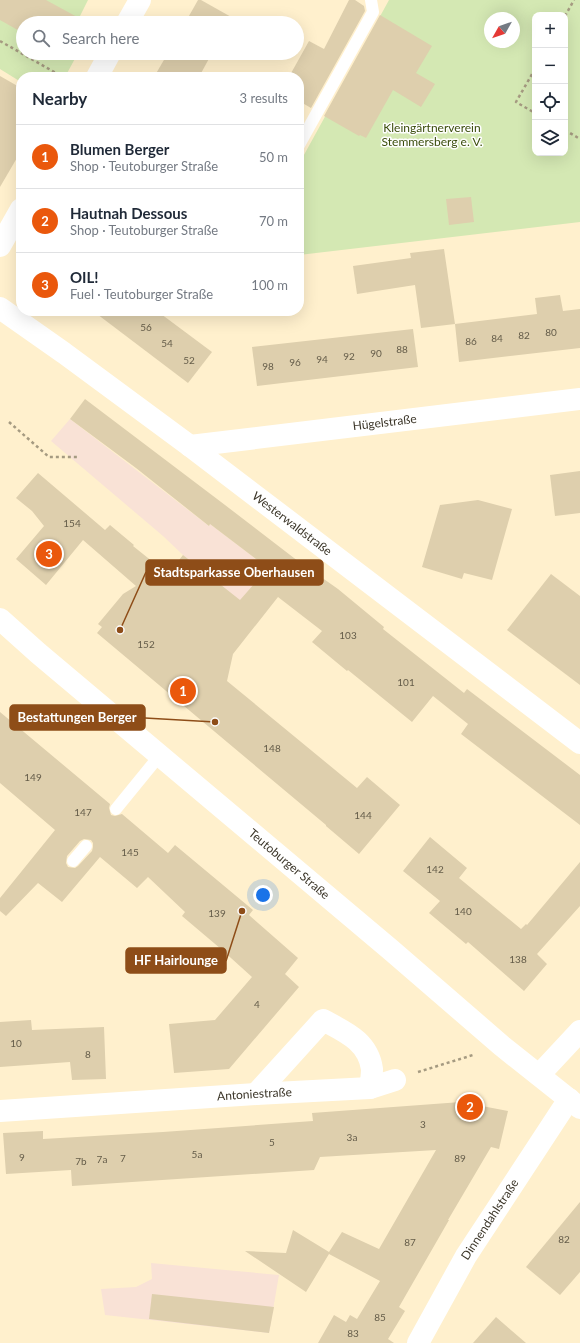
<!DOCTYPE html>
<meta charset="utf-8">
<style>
body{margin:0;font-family:Lato,sans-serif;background:#f2f2f3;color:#1f2937}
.controls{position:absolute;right:12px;top:12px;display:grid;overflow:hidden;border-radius:8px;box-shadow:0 4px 16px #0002}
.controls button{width:36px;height:36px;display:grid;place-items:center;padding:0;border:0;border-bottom:1px solid #e0e1e3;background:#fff;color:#1f2937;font:20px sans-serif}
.compass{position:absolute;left:484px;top:12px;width:36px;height:36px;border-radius:50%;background:#fff;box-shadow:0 4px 16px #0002;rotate:230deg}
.you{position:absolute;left:263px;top:895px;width:14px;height:14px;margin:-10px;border:3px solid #fff;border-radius:50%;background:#1a73e8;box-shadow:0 0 0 6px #1a73e833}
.badge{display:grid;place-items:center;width:26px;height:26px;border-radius:50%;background:#ea580c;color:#fff;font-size:13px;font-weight:700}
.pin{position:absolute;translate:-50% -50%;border:2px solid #fff;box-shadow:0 1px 4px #0006}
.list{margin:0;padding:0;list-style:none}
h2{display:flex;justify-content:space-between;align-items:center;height:52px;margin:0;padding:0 16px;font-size:17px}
h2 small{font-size:13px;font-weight:400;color:#747a83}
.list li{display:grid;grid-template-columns:26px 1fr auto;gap:12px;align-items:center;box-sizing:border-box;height:64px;padding:0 16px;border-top:1px solid #e0e1e3}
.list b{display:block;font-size:15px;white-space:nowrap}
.list p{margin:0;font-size:13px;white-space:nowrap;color:#747a83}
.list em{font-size:13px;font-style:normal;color:#747a83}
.icon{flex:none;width:22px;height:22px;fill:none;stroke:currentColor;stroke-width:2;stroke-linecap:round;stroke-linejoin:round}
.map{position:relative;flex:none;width:580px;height:1343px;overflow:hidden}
.search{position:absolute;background:#fff;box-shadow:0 4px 16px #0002;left:16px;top:16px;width:288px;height:44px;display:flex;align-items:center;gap:10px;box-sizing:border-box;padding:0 14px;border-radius:22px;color:#747a83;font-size:15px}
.panel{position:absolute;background:#fff;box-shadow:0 4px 16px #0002;left:16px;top:72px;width:288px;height:244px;border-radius:16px}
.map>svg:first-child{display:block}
.industrial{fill:#f9e2d6}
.green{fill:#d4e8b3;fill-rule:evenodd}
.building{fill:#decfad;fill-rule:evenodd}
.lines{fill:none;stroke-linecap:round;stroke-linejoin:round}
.path{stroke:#a59a81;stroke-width:2.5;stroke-dasharray:3 3;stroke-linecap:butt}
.service{stroke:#fff;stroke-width:12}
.minor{stroke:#fff;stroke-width:22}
.secondary{stroke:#fff;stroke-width:22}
.labels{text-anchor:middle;stroke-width:3;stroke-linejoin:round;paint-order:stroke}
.number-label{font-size:10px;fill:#645c49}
.park-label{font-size:12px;fill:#3b4d0c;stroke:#fefefe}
.street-label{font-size:12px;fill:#3b3528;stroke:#fefefe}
.leader{fill:none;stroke:#8e4d18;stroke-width:1.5}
.callout-dot{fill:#8e4d18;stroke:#fefefe;stroke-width:1.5}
.callout{fill:#8e4d18;stroke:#8e4d18;stroke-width:1.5}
.callout-label{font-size:13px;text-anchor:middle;font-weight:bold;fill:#fff}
</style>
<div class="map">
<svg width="580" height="1343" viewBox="0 0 580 1343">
<rect width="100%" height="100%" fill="#fff0cd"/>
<!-- industrial -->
<g class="industrial">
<path d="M70,419L209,526L210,524L268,568L240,601L183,555L163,536L51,441Z"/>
<path d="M151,1263L279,1275L269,1333L105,1315L101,1289L136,1287L152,1279Z"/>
</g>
<!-- green -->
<g class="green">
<path d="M0,0H88L79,18L90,23H23V53H78L65,77H21V82L0,69Z"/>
<path d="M389,0H580V222L299,255V164ZM535,15H565V153H535ZM490,18H514V42H490Z"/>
</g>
<!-- building -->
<g class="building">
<path d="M0,0H46L79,18L76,23H23V33L0,20Z"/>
<path d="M198,0H201L233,18L230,23H185Z"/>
<path d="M349,0H355L364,6L365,11L311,108L299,101V77H294L290,75L309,41L324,49Z"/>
<path d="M380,15L432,46L416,73L435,84L421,107L393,90L366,138L360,135L359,136L324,116Z"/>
<path d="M168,53H212L199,77H154Z"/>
<path d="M0,76L21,88V151L0,187Z"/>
<path d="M471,197L474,222L449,225L446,199Z"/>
<path d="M444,249L455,324L421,328L415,285L357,294L353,266L411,258L410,253Z"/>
<path d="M560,295L563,311L580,309V348L459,362L455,324L537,314L535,298Z"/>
<path d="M93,311H157L212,352L188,383Z"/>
<path d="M413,329L418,367L257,386L252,347Z"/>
<path d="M85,399L225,505L294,558L338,589L384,627L383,629L464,693L467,689L580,775V825L461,734L468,724L433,696L412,722L348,670L347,671L312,642L322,631L278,597L233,654L227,681L357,788L367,777L400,805L359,854L326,826V825L97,633L102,627L98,624L123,594L136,586L83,540L46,585L16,559L44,526L32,511L16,498L38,473L105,530L110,525L134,545L133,546L168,574L183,555L240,600L268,568L210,524L209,526L136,468L70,419Z"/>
<path d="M580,471V513L555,516L550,475Z"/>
<path d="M478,500L512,509L492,580L464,573L462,579L422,567L440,505Z"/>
<path d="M551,574L580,596V685L507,630Z"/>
<path d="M0,712L110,804L109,808L111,815L115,816L122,814L168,853L175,845L253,910L249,915L298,958L285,974L299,987L229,1069L174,1073L169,1024L215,1020L252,977L221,949L182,916L185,912L148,877L137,888L100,857L62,902L38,883L6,916L0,911V898L55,830L0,783ZM84,839L91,840L93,843V847L92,851L78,866L75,868L68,867L66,863L67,856L80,841Z"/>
<path d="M430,837L467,868L459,878L521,929L526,924L527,925L580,862V906L537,954L547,964L524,991L468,942L466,944L429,913L440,901L403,871Z"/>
<path d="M31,1020L32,1030L104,1027L106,1079L72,1080L70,1062L0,1067V1022Z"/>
<path d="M461,1102L508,1111L499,1149L491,1147L448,1220H449L399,1307L405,1311L388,1339L394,1343H318L334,1315L346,1322L350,1315L357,1319L380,1281L329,1254L306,1292L245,1251L286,1253L293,1230L329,1252L342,1232L379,1249L436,1150L320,1157L314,1170L72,1186L71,1170L6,1174L3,1133L43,1131V1139L163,1132L313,1121L312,1113Z"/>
<path d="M580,1202V1272L560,1295L526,1267Z"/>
<path d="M152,1294L274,1307L269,1333L149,1319Z"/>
<path d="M496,1317L526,1343H473Z"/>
</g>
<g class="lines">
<!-- path -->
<g class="path">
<path d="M565,16L574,0"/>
<path d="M0,41L63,77"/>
<path d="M535,69L516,102L535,113"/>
<path d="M565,130L580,139"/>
<path d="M9,422L49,457H77"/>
<path d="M418,1072L473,1055"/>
</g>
<!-- service -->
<g class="service">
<path d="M299,145L373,12L371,0"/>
<path d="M116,809L160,755"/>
<path d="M73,861L86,846"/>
</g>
<!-- minor -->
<g class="minor">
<path d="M127,23L140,0"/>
<path d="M97,77L110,53"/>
<path d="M0,246L21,209"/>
<path id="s1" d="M0,308L64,353L190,446L580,743"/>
<path id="s2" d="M190,446L580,399"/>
<path d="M539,1075L580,1031"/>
<path d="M256,1094L323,1020C345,1032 368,1041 372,1069C372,1075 371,1082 370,1088"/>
<path id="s3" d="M0,1111L256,1094L370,1088L395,1080"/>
<path id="s4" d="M418,1343L466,1256L569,1099"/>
</g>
<!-- secondary -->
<path class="secondary" id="s5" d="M0,619L38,653L391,950L502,1046L580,1108"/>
</g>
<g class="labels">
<!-- number labels -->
<g class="number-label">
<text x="146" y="331">56</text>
<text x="551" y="336">80</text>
<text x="524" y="339">82</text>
<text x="497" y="342">84</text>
<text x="471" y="345">86</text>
<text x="167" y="347">54</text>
<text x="402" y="353">88</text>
<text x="376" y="357">90</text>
<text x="349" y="360">92</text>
<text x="322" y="363">94</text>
<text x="189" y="364">52</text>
<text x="295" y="366">96</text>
<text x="268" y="370">98</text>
<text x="72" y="527">154</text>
<text x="348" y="639">103</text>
<text x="146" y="648">152</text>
<text x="406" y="686">101</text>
<text x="272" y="752">148</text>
<text x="33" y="781">149</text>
<text x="83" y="816">147</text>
<text x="363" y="819">144</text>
<text x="130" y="856">145</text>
<text x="435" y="873">142</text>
<text x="463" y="915">140</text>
<text x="217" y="917">139</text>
<text x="518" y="963">138</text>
<text x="257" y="1008">4</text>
<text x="16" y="1047">10</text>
<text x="88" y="1058">8</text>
<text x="423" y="1128">3</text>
<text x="352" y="1141">3a</text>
<text x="272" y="1146">5</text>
<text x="197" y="1158">5a</text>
<text x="22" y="1161">9</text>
<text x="123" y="1162">7</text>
<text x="460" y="1162">89</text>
<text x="102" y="1163">7a</text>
<text x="81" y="1165">7b</text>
<text x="564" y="1243">82</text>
<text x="410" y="1246">87</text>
<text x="380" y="1321">85</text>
<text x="353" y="1337">83</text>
</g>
<!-- park labels -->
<g class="park-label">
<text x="432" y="132">Kleingärtnerverein<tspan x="432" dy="14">Stemmersberg e. V.</tspan></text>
</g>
<!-- street labels -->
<g class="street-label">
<text dy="4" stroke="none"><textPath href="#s2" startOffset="196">Hügelstraße</textPath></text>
<text dy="4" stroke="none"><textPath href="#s1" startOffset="363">Westerwaldstraße</textPath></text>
<text dy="4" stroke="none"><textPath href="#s5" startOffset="379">Teutoburger Straße</textPath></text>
<text dy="4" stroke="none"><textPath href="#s3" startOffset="255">Antoniestraße</textPath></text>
<text dy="4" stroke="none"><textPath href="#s4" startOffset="143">Dinnendahlstraße</textPath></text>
</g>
</g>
<!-- callouts -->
<path class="leader" d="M120 630L146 572M215 722L145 718M242 911L226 961"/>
<g class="callout-dot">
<circle cx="120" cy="630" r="4"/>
<circle cx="215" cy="722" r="4"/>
<circle cx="242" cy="911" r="4"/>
</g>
<g class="callout">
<rect x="146" y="560" width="177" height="25" rx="4"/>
<rect x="10" y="705" width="135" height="25" rx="4"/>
<rect x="126" y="948" width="100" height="25" rx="4"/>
</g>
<g class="callout-label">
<text x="234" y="577">Stadtsparkasse Oberhausen</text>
<text x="77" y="722">Bestattungen Berger</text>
<text x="176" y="965">HF Hairlounge</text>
</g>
</svg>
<div class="controls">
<button>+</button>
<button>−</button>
<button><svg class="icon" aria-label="locate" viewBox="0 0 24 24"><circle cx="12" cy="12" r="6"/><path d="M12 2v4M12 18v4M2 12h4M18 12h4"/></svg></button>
<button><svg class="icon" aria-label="layers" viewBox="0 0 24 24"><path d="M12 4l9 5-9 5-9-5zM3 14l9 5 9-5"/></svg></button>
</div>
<svg class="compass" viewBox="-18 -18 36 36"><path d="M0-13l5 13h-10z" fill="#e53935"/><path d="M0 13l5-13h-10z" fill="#747a83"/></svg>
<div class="you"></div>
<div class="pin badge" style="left:183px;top:691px">1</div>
<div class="pin badge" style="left:470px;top:1107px">2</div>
<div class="pin badge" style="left:49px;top:554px">3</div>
<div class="search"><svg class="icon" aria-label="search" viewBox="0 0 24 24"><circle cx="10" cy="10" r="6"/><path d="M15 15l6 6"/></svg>Search here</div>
<section class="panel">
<h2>Nearby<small>3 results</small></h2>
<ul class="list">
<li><span class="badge">1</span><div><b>Blumen Berger</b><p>Shop · Teutoburger Straße</p></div><em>50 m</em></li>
<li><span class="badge">2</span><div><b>Hautnah Dessous</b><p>Shop · Teutoburger Straße</p></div><em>70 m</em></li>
<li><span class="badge">3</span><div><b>OIL!</b><p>Fuel · Teutoburger Straße</p></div><em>100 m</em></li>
</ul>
</section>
</div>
